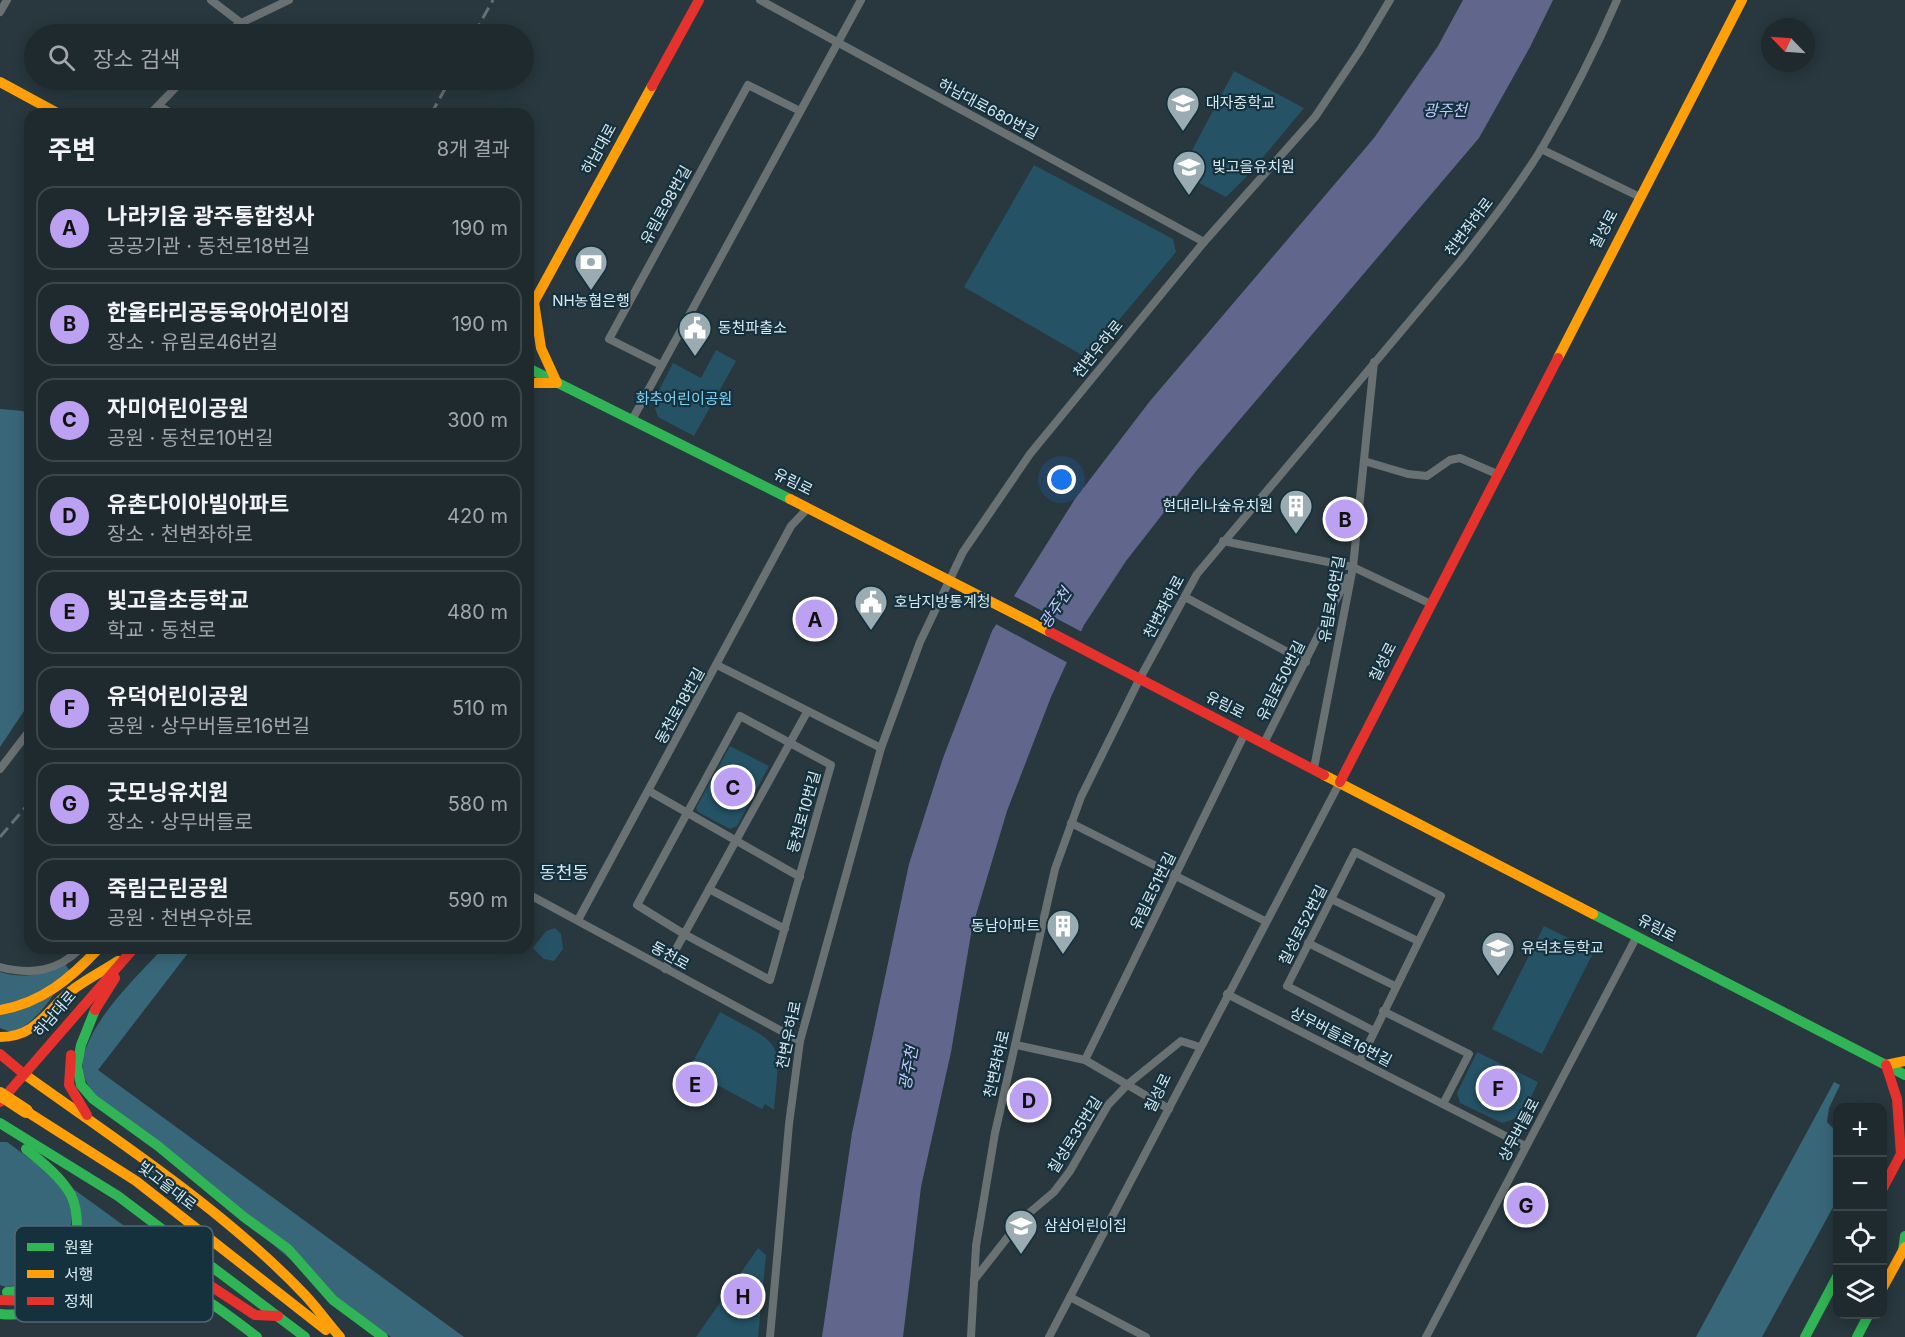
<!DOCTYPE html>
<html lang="ko">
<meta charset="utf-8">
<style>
body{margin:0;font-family:Inter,"Noto Sans KR",sans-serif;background:#2b363a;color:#f1f3f6}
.controls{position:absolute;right:18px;bottom:18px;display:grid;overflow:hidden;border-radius:12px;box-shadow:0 3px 15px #0003}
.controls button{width:54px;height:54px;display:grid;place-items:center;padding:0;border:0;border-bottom:2px solid #3c464a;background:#1e2a2e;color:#f1f3f6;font:30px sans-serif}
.compass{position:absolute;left:1761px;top:18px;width:54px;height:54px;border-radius:50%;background:#1e2a2e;box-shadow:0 3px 15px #0003;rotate:295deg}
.you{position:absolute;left:1062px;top:480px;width:21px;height:21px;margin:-15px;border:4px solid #fff;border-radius:50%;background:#1a73e8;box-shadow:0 0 0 9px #1a73e833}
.badge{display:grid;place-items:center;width:39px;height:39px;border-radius:50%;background:#bca0f2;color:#111;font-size:20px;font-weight:700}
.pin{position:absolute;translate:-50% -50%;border:3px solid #fff;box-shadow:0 2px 6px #0006}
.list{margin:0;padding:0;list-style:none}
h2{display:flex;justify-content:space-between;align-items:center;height:78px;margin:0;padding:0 24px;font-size:26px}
h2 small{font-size:20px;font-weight:400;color:#a1a7aa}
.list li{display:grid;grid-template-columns:39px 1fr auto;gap:18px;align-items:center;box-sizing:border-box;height:84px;margin:0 12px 12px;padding:0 12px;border:2px solid #3c464a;border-radius:18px}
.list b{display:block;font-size:22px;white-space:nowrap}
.list p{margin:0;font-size:20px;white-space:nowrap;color:#a1a7aa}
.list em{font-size:20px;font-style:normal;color:#a1a7aa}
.icon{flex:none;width:33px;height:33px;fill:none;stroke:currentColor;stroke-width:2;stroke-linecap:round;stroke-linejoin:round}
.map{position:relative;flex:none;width:1905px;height:1337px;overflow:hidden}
.search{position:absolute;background:#1e2a2e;box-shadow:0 3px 15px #0003;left:24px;top:24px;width:510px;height:66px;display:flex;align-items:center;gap:15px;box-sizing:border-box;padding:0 21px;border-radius:33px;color:#a1a7aa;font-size:22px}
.panel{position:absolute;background:#1e2a2e;box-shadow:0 3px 15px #0003;left:24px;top:108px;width:510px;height:846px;border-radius:18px}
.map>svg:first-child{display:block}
.green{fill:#255264}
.forest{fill:#39677a}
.water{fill:#61678c}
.pier{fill:#28383e}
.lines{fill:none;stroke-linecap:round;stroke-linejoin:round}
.street{stroke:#6a7172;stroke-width:8}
.fast{stroke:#30b455;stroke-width:10}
.slow{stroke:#ff9f0a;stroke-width:10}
.jam{stroke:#e5322d;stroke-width:10}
.rail{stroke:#677074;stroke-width:3;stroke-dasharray:12 6;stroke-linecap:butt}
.slow-bridge{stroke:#ff9f0a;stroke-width:14}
.labels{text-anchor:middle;stroke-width:4.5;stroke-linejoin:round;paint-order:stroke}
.poi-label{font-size:15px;fill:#d8e9f0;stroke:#14313d;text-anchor:start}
.street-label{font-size:15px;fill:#d8e9f0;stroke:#14313d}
.park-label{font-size:15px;fill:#80d1f3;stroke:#14313d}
.water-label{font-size:16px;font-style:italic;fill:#c3c9ff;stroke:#14313d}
.quarter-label{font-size:18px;fill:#d8e9f0;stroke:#14313d}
.key{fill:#14313d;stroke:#4f6873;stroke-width:1.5}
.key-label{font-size:16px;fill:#d8e9f0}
</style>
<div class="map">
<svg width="1905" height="1337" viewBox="0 0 1905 1337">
<rect width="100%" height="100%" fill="#28383e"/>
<!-- green -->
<g class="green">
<path d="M1234,71L1304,108L1249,174L1226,197L1180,173Z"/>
<path d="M1034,165L1173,239L1176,252L1087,358L964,287Z"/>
<path d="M716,350L736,361L694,436L658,417L653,402L673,363L701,378Z"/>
<path d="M730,746L769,766L737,826L730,829L698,812L696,808Z"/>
<path d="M1544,926L1594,951L1542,1054L1492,1029Z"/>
<path d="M555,928L561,934L563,949L554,961L544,959L533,948L546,931Z"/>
<path d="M720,1012C783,1047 781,1036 774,1110L765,1104L762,1109L691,1071L690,1067Z"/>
<path d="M1477,1052L1538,1082C1529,1102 1524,1118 1502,1123L1460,1103L1457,1093Z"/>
<path d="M758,1248L766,1255L758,1337H696Z"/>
</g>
<!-- forest -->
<g class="forest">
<path d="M0,409L23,411L30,420V702L0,747Z"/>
<path d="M163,948H192L98,1070L464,1337H391L334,1296L95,1095C89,1087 84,1080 83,1070C79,1030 138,976 163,948Z"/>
<path d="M65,964L69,970C55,994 39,1020 13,1033L0,1028V972C23,979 45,975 65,964Z"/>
<path d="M1834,1082L1840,1085L1829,1108L1827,1122L1837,1132V1200L1762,1337H1696Z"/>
<path d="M0,1142H7L48,1172L68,1198L72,1216L66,1258L44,1280L6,1287L0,1285Z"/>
<path d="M72,1188L174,1262L132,1257L109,1259L66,1276L65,1271L73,1261Z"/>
</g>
<!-- water -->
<path class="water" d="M1463,0H1553L1530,47L1479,138L1197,470L1126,561L1084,625L1051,697L1007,811L972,928L951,1052L921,1187L903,1337H822L852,1133L909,864L943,758L992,631L1075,499L1150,401L1374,138L1438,46Z"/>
<!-- pier -->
<path class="pier" d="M1012,595L1084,633L1070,664L994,623Z"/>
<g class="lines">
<!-- street -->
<g class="street">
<path d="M211,0L241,23"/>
<path d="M760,0L1204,242"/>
<path d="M0,12L7,0"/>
<path d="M225,34L241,23L289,0"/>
<path d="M159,106L173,114"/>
<path d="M150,114L183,80"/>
<path d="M1541,149L1640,197"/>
<path d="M661,365L609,339L748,85L800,111"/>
<path d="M632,420L861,0"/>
<path d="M1364,461L1408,474L1427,476L1450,460L1460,458L1497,474"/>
<path d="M1223,541L1353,567L1431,604"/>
<path d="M1185,597L1306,662"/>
<path d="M717,665L881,748"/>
<path d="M740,716L831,765L770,980L684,934L637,905Z"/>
<path d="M1264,743L1347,578"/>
<path d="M1314,768L1353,567L1374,362"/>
<path d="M0,769L30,730"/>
<path d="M649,791L800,877"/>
<path d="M1071,823L1265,921"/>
<path d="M709,889L785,929"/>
<path d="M528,894L800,1041"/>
<path d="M1331,899L1418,941"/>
<path d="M578,920L791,526L808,508"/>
<path d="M1308,943L1395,986"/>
<path d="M0,967C31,975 57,972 81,948"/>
<path d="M665,969L807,712"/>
<path d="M1227,994L1525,1146"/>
<path d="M1383,1011L1469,1054L1443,1104"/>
<path d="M1016,1045L1085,1060L1169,1109"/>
<path d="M1085,1060L1245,733"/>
<path d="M1360,1061L1441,896L1355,852L1287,986L1374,1031"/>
<path d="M974,1280L1022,1219L1054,1192L1070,1171L1108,1105L1128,1084L1181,1041L1200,1047"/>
<path d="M1070,1297L1146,1337"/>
<path d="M770,1337L789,1124L800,1041L881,748L920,642L963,552L1030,454L1204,242L1315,117L1360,50L1390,0"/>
<path d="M971,1337L976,1246L995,1133L1055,869L1081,797L1139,680L1197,574L1461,260C1489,224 1518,187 1542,148C1570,100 1595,51 1617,0"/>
<path d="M1049,1337L1340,782"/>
<path d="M1426,1337L1637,936"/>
</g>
<!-- fast -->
<g class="fast">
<path d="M528,368L790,499"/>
<path d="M1593,914L1905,1075"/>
<path d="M95,1010L81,1045L77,1066L81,1085L93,1099L158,1146L244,1217L288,1249L333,1300L383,1337"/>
<path d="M0,1123L118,1196L305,1337"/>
<path d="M1903,1251L1905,1236"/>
<path d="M7,1292C46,1289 76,1268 77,1227C77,1217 76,1205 71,1195C61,1177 42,1162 26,1149"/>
<path d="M0,1314C27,1317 50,1309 75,1298C161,1261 188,1285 257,1337"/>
<path d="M1805,1337L1838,1275"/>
<path d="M1857,1337L1869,1314"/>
</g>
<!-- slow -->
<g class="slow">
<path d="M0,82L59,114"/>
<path d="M534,302L541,348L557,383"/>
<path d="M528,313L652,86"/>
<path d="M1558,358L1742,0"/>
<path d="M528,383H554"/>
<path d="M790,499L1050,632"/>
<path d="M1324,775L1593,914"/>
<path d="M0,1010C42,1003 71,978 99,948"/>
<path d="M0,1037C36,1037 46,1011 71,991C85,980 103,971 118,961"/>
<path d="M1886,1065L1905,1061"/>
<path d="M24,1074C119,1142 224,1210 305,1295C317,1308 328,1323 340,1337"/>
<path d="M26,1111L136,1181L326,1330"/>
<path d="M1882,1289L1905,1247"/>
</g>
<!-- jam -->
<g class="jam">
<path d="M652,86L699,0"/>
<path d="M1050,632L1324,775"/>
<path d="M1340,782L1558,358"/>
<path d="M95,1010L115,978"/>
<path d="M0,1054L24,1074"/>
<path d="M71,1055L69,1085L87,1115"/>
<path d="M1886,1065L1897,1099L1901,1155"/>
<path d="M0,1102L134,948"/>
<path d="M1882,1190L1903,1150"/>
<path d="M0,1300L34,1301L111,1268L129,1264H152L185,1269L255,1315L278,1316"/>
</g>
<!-- rail -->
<g class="rail">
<path d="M474,34L493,0"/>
<path d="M431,114L450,80"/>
<path d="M0,837L30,802"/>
</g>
<!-- slow-bridge -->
<path class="slow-bridge" d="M0,1094L26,1111"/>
</g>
<!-- icons -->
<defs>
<symbol id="school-pin" viewBox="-11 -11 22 30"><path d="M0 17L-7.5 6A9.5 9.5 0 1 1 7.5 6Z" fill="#9aabb2" stroke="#14313d"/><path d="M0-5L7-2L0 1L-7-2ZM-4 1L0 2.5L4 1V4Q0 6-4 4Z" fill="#fff"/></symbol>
<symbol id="bank-pin" viewBox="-11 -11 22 30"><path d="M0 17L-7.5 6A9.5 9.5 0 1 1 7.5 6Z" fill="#9aabb2" stroke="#14313d"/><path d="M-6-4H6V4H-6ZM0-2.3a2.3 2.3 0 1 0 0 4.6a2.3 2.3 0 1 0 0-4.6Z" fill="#fff"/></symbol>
<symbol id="civic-pin" viewBox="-11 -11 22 30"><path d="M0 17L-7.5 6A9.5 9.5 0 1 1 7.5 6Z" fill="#9aabb2" stroke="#14313d"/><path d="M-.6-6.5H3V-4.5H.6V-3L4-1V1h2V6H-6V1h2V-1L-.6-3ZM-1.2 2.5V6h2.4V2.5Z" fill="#fff"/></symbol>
<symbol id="building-pin" viewBox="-11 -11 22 30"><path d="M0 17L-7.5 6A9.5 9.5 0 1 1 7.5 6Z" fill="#9aabb2" stroke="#14313d"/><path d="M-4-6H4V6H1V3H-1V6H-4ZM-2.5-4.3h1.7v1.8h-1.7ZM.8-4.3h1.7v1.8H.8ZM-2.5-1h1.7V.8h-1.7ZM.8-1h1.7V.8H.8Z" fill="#fff"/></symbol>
</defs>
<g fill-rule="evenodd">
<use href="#school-pin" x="1164" y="84" width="38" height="52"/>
<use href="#school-pin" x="1170" y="148" width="38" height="52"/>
<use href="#bank-pin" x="572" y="243" width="38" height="52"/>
<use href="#civic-pin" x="676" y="309" width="38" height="52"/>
<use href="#building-pin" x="1277" y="487" width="38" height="52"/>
<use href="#civic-pin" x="852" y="583" width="38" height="52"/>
<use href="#building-pin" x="1044" y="907" width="38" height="52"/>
<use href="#school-pin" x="1479" y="929" width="38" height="52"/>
<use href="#school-pin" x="1002" y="1207" width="38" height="52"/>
</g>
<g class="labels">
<!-- poi labels -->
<g class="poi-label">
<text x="1206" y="108">대자중학교</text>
<text x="1212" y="172">빛고을유치원</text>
<text x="591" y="306" text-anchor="middle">NH농협은행</text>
<text x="718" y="333">동천파출소</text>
<text x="1273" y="511" text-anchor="end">현대리나숲유치원</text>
<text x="894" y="607">호남지방통계청</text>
<text x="1040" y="931" text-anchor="end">동남아파트</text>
<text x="1521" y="953">유덕초등학교</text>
<text x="1044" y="1231">삼삼어린이집</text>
</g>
<!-- street labels -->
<g class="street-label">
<text transform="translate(988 109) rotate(28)" y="5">하남대로680번길</text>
<text transform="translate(599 149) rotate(-61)" y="5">하남대로</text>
<text transform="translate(666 205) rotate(-61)" y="5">유림로98번길</text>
<text transform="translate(1469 227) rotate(-53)" y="5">천변좌하로</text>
<text transform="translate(1604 229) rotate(-62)" y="5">칠성로</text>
<text transform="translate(1098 349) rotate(-51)" y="5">천변우하로</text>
<text transform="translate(793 482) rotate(27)" y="5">유림로</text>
<text transform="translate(1332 599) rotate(-80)" y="5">유림로46번길</text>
<text transform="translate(1164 607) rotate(-62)" y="5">천변좌하로</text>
<text transform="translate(1383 662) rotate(-63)" y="5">칠성로</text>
<text transform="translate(1281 681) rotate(-63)" y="5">유림로50번길</text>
<text transform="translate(1225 705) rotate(27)" y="5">유림로</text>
<text transform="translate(680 706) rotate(-61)" y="5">동천로18번길</text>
<text transform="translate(804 812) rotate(-74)" y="5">동천로10번길</text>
<text transform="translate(1153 891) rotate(-64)" y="5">유림로51번길</text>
<text transform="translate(1303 925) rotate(-63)" y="5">칠성로52번길</text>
<text transform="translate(1657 928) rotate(28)" y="5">유림로</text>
<text transform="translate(670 956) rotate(29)" y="5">동천로</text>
<text transform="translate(55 1014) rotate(-49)" y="5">하남대로</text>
<text transform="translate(789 1035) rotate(-78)" y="5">천변우하로</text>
<text transform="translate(1341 1037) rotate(27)" y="5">상무버들로16번길</text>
<text transform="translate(997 1064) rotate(-77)" y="5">천변좌하로</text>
<text transform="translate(1158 1093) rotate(-64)" y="5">칠성로</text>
<text transform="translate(1519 1130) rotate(-62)" y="5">상무버들로</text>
<text transform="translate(1075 1135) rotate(-58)" y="5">칠성로35번길</text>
<text transform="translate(167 1186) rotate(38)" y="5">빛고을대로</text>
</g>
<!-- park labels -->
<g class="park-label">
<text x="684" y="404">화추어린이공원</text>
</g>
<!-- water labels -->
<g class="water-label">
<text x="1445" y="116">광주천</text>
<text transform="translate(1055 608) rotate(-57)" y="6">광주천</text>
<text transform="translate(908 1068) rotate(-80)" y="6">광주천</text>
</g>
<!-- quarter labels -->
<g class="quarter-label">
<text x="564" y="879">동천동</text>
</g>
</g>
<!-- legend -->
<rect x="15" y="1226" width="198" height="96" rx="9" class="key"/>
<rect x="27" y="1243" width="27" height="8" fill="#30b455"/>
<rect x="27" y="1270" width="27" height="8" fill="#ff9f0a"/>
<rect x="27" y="1297" width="27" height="8" fill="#e5322d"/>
<g class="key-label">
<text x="64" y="1253">원활</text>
<text x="64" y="1280">서행</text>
<text x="64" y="1307">정체</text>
</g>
</svg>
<div class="controls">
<button>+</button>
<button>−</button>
<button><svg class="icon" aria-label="locate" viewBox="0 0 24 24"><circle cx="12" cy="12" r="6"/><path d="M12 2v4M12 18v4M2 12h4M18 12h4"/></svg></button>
<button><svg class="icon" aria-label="layers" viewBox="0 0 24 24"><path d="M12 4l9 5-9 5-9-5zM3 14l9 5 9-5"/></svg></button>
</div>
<svg class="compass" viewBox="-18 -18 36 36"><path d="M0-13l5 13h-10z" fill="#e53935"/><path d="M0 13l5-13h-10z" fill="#a1a7aa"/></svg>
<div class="you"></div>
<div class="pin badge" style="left:815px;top:619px">A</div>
<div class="pin badge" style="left:1345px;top:519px">B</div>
<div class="pin badge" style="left:733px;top:787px">C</div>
<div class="pin badge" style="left:1029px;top:1100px">D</div>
<div class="pin badge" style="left:695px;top:1084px">E</div>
<div class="pin badge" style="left:1498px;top:1088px">F</div>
<div class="pin badge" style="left:1526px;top:1205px">G</div>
<div class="pin badge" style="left:743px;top:1296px">H</div>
<div class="search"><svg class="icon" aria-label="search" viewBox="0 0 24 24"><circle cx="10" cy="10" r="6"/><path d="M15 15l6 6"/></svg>장소 검색</div>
<section class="panel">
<h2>주변<small>8개 결과</small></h2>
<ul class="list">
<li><span class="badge">A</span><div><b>나라키움 광주통합청사</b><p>공공기관 · 동천로18번길</p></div><em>190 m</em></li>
<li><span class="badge">B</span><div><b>한울타리공동육아어린이집</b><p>장소 · 유림로46번길</p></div><em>190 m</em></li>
<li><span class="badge">C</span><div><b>자미어린이공원</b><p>공원 · 동천로10번길</p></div><em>300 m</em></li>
<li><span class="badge">D</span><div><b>유촌다이아빌아파트</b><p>장소 · 천변좌하로</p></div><em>420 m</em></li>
<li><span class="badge">E</span><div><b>빛고을초등학교</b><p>학교 · 동천로</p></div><em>480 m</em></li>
<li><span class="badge">F</span><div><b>유덕어린이공원</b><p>공원 · 상무버들로16번길</p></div><em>510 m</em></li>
<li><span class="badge">G</span><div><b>굿모닝유치원</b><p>장소 · 상무버들로</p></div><em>580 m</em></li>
<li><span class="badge">H</span><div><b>죽림근린공원</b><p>공원 · 천변우하로</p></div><em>590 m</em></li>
</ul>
</section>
</div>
